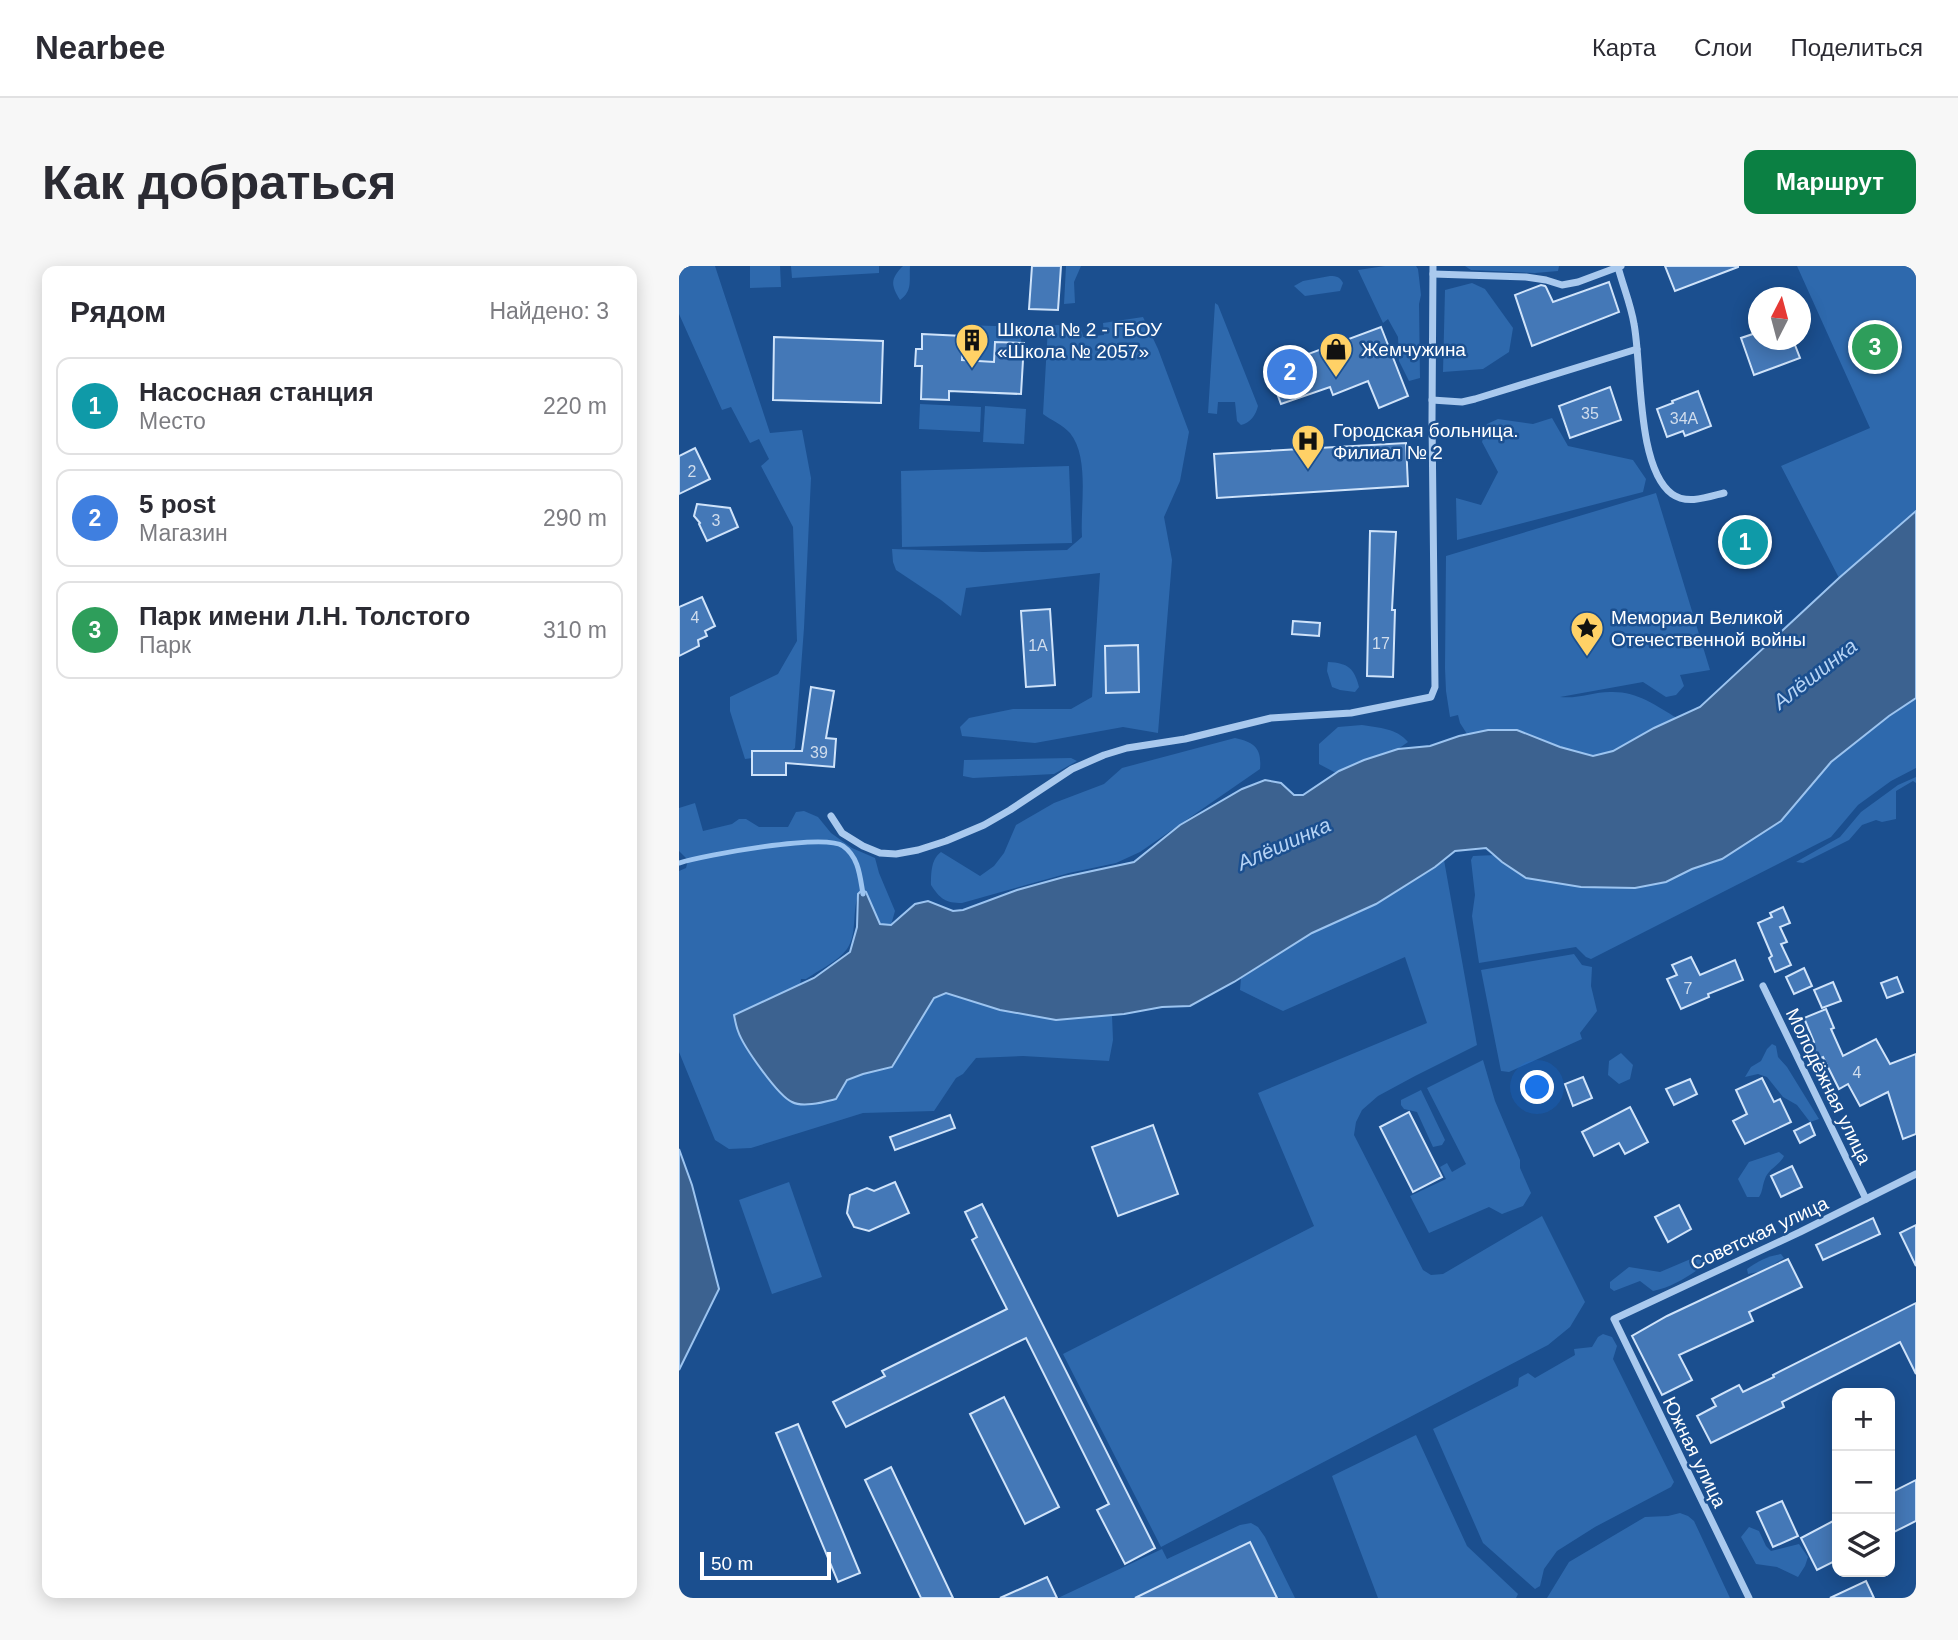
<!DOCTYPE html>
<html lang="ru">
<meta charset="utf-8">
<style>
body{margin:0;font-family:Arial,sans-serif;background:#f7f7f7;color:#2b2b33}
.controls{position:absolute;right:21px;bottom:21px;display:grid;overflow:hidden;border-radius:14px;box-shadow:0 4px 18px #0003}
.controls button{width:63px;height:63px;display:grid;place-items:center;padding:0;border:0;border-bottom:2px solid #e1e1e2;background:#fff;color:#2b2b33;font:35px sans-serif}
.compass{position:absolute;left:1069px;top:21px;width:63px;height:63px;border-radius:50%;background:#fff;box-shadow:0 4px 18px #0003;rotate:6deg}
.scale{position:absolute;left:21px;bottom:18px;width:131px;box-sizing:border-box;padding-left:7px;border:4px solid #fff;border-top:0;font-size:19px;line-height:24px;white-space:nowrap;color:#fff;-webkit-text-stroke:5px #1b4f8f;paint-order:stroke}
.you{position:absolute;left:859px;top:822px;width:24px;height:24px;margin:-18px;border:5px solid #fff;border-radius:50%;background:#1a73e8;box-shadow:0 0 0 10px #1a73e833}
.badge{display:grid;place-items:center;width:46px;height:46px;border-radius:50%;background:#0b8043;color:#fff;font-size:23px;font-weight:700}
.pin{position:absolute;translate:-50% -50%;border:4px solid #fff;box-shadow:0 2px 7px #0006}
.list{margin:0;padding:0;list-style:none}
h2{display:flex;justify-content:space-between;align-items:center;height:91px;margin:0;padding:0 28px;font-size:30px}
h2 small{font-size:23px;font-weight:400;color:#7c7c81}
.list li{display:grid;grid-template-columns:46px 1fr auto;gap:21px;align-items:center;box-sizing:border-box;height:98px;margin:0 14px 14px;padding:0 14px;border:2px solid #e1e1e2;border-radius:14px}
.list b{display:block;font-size:26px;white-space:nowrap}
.list p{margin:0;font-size:23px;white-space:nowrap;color:#7c7c81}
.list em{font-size:23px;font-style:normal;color:#7c7c81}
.icon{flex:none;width:38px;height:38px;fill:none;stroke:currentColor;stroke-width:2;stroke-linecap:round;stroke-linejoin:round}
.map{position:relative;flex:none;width:1237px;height:1332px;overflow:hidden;border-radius:14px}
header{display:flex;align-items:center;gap:42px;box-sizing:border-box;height:98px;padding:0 35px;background:#fff;border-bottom:2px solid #e1e1e2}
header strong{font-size:33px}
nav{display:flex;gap:38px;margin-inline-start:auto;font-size:24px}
.intro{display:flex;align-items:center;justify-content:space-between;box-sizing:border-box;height:168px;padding:0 42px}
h1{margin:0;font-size:49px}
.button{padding:18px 32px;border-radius:14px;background:#0b8043;color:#fff;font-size:24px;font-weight:700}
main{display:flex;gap:42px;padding:0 42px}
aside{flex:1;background:#fff;border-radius:14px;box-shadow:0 4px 18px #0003}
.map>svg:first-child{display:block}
.green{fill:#2e69ad}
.water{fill:#3c6290;stroke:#9cc4f0;stroke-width:2}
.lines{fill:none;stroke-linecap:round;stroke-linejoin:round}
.stream{stroke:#9cc4f0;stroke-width:5}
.building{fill:#4478b7;stroke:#cfe3fa;stroke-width:2}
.street{stroke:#a9c9ee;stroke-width:7}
.labels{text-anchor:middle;stroke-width:5;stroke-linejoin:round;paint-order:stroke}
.number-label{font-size:16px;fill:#d0dded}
.poi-label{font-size:19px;fill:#fff;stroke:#1b4f8f;text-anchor:start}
.street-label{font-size:19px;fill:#fff;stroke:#1b4f8f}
.water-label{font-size:21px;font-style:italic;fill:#b5d3f5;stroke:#1b4f8f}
</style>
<header>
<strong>Nearbee</strong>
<nav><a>Карта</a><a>Слои</a><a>Поделиться</a></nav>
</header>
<div class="intro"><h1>Как добраться</h1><a class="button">Маршрут</a></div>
<main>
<aside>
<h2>Рядом<small>Найдено: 3</small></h2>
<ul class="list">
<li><span class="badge" style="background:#0f9aa8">1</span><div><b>Насосная станция</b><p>Место</p></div><em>220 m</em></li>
<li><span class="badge" style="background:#3f7fe0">2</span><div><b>5 post</b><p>Магазин</p></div><em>290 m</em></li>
<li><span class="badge" style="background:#2e9e5b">3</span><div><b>Парк имени Л.Н. Толстого</b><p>Парк</p></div><em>310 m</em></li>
</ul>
</aside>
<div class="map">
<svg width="1237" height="1332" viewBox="0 0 1237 1332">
<rect width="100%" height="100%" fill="#1b4f8f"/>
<!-- green -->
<g class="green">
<path d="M0,0H36L91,167L123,164L132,212L125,362L116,482L104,493L81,491L66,493L51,445V431L99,408L118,375L114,261L82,200L90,193L80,173L71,177L52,141L43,144L0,48Z"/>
<path d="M71,0H101L102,21L71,22Z"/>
<path d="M112,0H200V7L113,12Z"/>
<path d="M224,0H231C230,14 234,25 221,34C212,19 211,13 224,0Z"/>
<path d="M387,0H402L395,16L396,37L385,38Z"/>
<path d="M706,0H737L739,3L742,29L740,38L741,112L730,115L720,95L719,71L709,53L704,57L679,4Z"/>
<path d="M786,0H880L879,5L856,7L792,4Z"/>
<path d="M1118,0H1237V246L1160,312L1102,200L1191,162Z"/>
<path d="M651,10C658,10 661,11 664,17L661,25L626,30L615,20L624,15Z"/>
<path d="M793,17L806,23L834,62L830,86L804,103L764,106L766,24Z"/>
<path d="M536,37L539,39L579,140C577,149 571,157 562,159L558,155L556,136H539L538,148L529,147Z"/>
<path d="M464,51L479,83L510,166L501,215L485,251L493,294L479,467L444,461L356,477L283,470L281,461L290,452L334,443H392L413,431L421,307L287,322L282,350L262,334L217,304L214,296L213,283L304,286L388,284L403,271C401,240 411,192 391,167C384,159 372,154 364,148L369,61L378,59L402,60L404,71L425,69L424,57Z"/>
<path d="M285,59L343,61L342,77L315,96L283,94Z"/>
<path d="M241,138L302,141L301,166L240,163Z"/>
<path d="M306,140L347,143L345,178L304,176Z"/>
<path d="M873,152L889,180L954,194L967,213L964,226L778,274L777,232L802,239L819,206L803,176L808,158L819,153L854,158Z"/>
<path d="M390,200L393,277L223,281L222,205Z"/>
<path d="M977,227L1031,404L1001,409L1005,420L997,429L987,431L964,416L881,431C899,433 914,426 931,426C958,425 976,439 998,452L934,485L914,490L885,482L838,464H809L788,468L781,457L779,449L771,451L767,425L766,402L767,290Z"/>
<path d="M649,396C669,397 675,402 680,421L676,426L661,424L653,421L648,405Z"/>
<path d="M1237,432V502L1212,515L1179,539L1152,571L912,693L907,691L897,681L800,697L793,650L796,629L792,594L794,590L817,589L823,596L847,612L898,620L927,622L987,616L1102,555L1152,496L1201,457Z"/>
<path d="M683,459C701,462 717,462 729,476L719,483L685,494L657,507L640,498V478L659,461Z"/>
<path d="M556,472C575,476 583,482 581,503L461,586L437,597L390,607L283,637C267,637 261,633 252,619C252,608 252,593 262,586L301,610L315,600L325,587L337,559L375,537L425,518L443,502Z"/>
<path d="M392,492L398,495L375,508L294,512L284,510L285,494Z"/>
<path d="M1237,511V517L1234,515L1217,525V553L1203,556L1197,554L1183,559L1170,574L1124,597L1117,596L1161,571L1182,546L1219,519Z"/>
<path d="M16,537L24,565L53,558L60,553H67L80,561H109L117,546L125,545L139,551L152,567L173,582L196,592L200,607L216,645L212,659L201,658L187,626L183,624C171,636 180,667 168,683C158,696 140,704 127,713H122L121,719L99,730L168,814L184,808L213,801L255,731L267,727L321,744L377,754L433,749L434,774L430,795L344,790L297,792L284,808L277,812L255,845L184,847L72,882L50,883L36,874L0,786V605L7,602L9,594L0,585V542Z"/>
<path d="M765,594L798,779L736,810L699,830L683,844L677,856L675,869L744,1004L752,1009L764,1008L863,950L906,1036L891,1061L869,1079L482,1281L384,1088L635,960L579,827L748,757L726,691L604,745L561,724L562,712L633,667L697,638Z"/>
<path d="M895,688L903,699L913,701L912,720L918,745L901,767L903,773L830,806L822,805L802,704Z"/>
<path d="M1093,778L1097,780L1099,791L1108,801L1140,853L1131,856L1118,839L1104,831L1088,811L1079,808L1066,811L1072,801L1082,795L1088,783Z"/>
<path d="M942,787L954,799L951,813L940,818L929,809L930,795Z"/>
<path d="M804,794L816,835L841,894V902L852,927L844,940L823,948L810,941L750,967L731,930L767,913L761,901L768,897L773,906L787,898L748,822Z"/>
<path d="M742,824L766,874L763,879L754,881L738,846L725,843L722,839V834Z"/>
<path d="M1100,886L1105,890C1101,899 1089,903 1086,913C1083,920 1084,925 1080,931H1068L1059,913L1070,896Z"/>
<path d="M110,916L143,1011L93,1028L60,934Z"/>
<path d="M1040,981V989C1019,1003 999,1020 974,1025L961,1015L935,1025L931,1022V1016L950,1001L981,1006Z"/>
<path d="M1102,988L1105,992L1084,1005L1069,1008L1068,1003C1079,995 1089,990 1102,988Z"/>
<path d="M924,1068L933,1071L938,1080L934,1093L995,1216L992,1221L916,1261L878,1285L865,1303L861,1320L856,1323L804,1277L754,1163L839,1120L840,1112L849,1107L856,1112L896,1089L895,1083L913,1081L919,1071Z"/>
<path d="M737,1169L788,1280L839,1328L837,1332H699L653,1210Z"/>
<path d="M1001,1247L1009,1250L1015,1255L1051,1332H868L890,1296L966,1251L989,1250Z"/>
<path d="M572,1257L579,1261L586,1271L616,1332H598L571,1276L456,1332H379L483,1283L488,1293L561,1259Z"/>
<path d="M1070,1261L1080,1265L1087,1280L1092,1285L1120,1278L1129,1291L1126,1300L1119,1311L1098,1301L1077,1298L1062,1271Z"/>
</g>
<!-- water -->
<g class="water">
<path d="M1237,245V432L1210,450L1152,496L1102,555L1043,593L1013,603L987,616L956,622L902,621L847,612L823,596L807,582L776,585L756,601L697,638L633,667L555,716L511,740L483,741L445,748L377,754L321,744L267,727L255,732L213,801L184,808L168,814L157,833C145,836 124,842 113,836C99,830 64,780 59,765C57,760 56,754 55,749L135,712L171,686L178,661L179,628L183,624L187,626L201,658L212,659L236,638L249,635L274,645L284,644L338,624L385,611L455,596L501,559L563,523L586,514L602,517L615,529H624L660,505L685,494L719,483L751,480L780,470L809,464H838L881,481L914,490L934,485L975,462L1021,441L1160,312Z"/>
<path d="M0,883L13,919L40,1023L0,1104Z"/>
</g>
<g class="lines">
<!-- stream -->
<path class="stream" d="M0,597C26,589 145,567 164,580C180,591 181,611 184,628"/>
</g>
<!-- building -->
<g class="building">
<path d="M353,0H382L379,44L350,43Z"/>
<path d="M986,0H1059V1L996,25Z"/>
<path d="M930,16L940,46L853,80L836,29L862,19L866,20L867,21L874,36Z"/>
<path d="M702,61L729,130L700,142L689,115L654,129L651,121L602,138L589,103Z"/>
<path d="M1080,66V74H1114L1121,92L1075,109L1062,72Z"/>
<path d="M243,68L284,70L283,94L315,96L316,76L345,77L342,128L270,125V134L242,133L243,100H236L237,83H243Z"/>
<path d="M95,71L204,75L202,137L94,134Z"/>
<path d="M931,121L942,154L891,172L880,140Z"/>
<path d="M1019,125L1032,160L1006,170L1004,165L988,171L978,143L994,137L993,135Z"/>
<path d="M727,177L729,220L538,232L535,188Z"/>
<path d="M16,182L31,213L0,228V190Z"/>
<path d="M18,238L51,242L59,261L28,275L20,258L21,257L15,250Z"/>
<path d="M691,265L717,266L713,344H716L714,411L688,410Z"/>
<circle cx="1066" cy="276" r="8"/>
<path d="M23,331L36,360L26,365L28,370L19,374L20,380L0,390V341Z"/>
<path d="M371,343L376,419L347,421L342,345Z"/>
<path d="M614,355L641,357L640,370L613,368Z"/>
<path d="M459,379L460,426L427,427L426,380Z"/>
<path d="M132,421L155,425L147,472L157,473L155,501L107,497V509H73V485H123Z"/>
<path d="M1104,641L1111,657L1101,661L1108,676L1102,678L1112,699L1096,706L1090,692L1093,690L1079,657L1093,651L1091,647Z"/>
<path d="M1012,691L1021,709L1056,694L1064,714L1029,728L1030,731L1002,743L988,713L998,709L993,699Z"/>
<path d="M1125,702L1133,720L1115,728L1107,711Z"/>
<path d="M1218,711L1224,726L1208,732L1202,717Z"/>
<path d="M1154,716L1162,735L1143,742L1135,724Z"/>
<path d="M1147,743L1155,762L1152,763L1164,790L1197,773L1211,798L1237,788V868L1224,873L1209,826L1181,840L1169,818L1160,823L1144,791L1133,796L1126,781L1135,776L1125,752Z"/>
<path d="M904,811L913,832L894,840L886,818Z"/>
<path d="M1083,812L1095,836L1101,833L1112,856L1066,878L1054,855L1068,848L1057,824Z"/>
<path d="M1011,813L1018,828L995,839L987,823Z"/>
<path d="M951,841L969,876L946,888L940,877L915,890L903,866Z"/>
<path d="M730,846L763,911L734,926L701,861Z"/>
<path d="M271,849L276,862L216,884L211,871Z"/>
<path d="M1131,857L1136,869L1121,877L1115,865Z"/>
<path d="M474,859L499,928L439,950L413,881Z"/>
<path d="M1113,900L1123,921L1102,931L1092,910Z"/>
<path d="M216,916L230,947L190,965L175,961L168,947L171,929L188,922L195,925Z"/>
<path d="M303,938L476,1282L446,1298L418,1244L430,1238L347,1072L167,1161L154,1136L206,1110L203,1105L328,1043L293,974L298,971L286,946Z"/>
<path d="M1000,939L1012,963L989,976L976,951Z"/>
<path d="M1194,952L1201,968L1144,994L1137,979Z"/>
<path d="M1237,959V1000L1221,967Z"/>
<path d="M1109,993L1123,1021L1070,1046L1074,1055L1000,1089L1013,1114L983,1129L953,1070L988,1050Z"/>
<path d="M1237,1037V1108L1221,1076L1103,1136L1105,1141L1032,1177L1018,1150L1037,1140L1033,1133L1060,1119L1064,1126L1095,1111L1094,1109Z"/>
<path d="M325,1131L380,1241L346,1258L291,1148Z"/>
<path d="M119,1158L181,1307L159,1316L97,1167Z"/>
<path d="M212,1201L274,1332H242L186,1214Z"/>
<path d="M1237,1214V1255L1211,1268V1227Z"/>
<path d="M1103,1235L1119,1270L1094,1281L1078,1246Z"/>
<path d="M1158,1253V1294L1138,1304L1122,1272Z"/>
<path d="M571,1276L598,1332H456L497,1312Z"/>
<path d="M368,1311L378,1332H321Z"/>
<path d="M1187,1315L1195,1332H1151Z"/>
</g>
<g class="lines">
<!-- street -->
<g class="street">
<path d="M939,1C944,20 952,39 955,58C963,99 957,201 993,228C1008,239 1029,231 1045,227"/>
<path d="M754,8L847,11L867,14L883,19L899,16L942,0"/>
<path d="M753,134L783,136L796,133L958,83"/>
<path d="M152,550L163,567L184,580L201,587L217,588L239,584L267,575L305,559L331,544L393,503L425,489L448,482L506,473L592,452L672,447L752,431L756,421L753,154L754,0"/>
<path d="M1084,720L1187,933"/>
<path d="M1070,1332L935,1053L1121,966L1237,908"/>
</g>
</g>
<!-- icons -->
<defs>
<symbol id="building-pin" viewBox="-11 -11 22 30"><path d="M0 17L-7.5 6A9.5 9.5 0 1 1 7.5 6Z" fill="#ffd166" stroke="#1b4f8f"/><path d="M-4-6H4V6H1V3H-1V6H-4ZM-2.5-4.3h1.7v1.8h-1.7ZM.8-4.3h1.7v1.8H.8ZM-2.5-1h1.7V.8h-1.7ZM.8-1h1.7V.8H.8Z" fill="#111"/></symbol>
<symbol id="shop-pin" viewBox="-11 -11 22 30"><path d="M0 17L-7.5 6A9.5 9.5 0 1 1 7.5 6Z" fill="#ffd166" stroke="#1b4f8f"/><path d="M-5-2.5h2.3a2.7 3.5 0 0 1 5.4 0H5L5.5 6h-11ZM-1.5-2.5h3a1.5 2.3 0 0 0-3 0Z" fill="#111"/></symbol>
<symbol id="hospital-pin" viewBox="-11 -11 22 30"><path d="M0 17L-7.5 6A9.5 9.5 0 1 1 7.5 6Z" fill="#ffd166" stroke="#1b4f8f"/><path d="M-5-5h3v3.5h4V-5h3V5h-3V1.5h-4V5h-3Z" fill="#111"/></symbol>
<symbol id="sight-pin" viewBox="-11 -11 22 30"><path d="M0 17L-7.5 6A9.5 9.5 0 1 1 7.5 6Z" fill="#ffd166" stroke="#1b4f8f"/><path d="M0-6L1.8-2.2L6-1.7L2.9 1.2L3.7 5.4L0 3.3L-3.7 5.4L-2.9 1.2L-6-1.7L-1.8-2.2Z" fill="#111"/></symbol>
</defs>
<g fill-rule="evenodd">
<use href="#building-pin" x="274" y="55" width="38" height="52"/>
<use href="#shop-pin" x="638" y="64" width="38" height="52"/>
<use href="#hospital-pin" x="610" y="156" width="38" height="52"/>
<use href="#sight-pin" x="889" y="343" width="38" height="52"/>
</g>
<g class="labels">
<!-- number labels -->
<g class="number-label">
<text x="911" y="153">35</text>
<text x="1005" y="158">34А</text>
<text x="13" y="211">2</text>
<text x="37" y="260">3</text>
<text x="16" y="357">4</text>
<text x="702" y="383">17</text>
<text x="359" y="385">1А</text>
<text x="140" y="492">39</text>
<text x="1009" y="728">7</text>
<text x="1178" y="812">4</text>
</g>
<!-- poi labels -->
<g class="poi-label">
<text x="318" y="70">Школа № 2 - ГБОУ<tspan x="318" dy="22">«Школа № 2057»</tspan></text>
<text x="682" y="90">Жемчужина</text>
<text x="654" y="171">Городская больница.<tspan x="654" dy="22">Филиал № 2</tspan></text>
<text x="932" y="358">Мемориал Великой<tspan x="932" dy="22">Отечественной войны</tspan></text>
</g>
<!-- street labels -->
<g class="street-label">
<text transform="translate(1150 820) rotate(64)" y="7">Молодёжная улица</text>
<text transform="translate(1080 967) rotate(-25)" y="7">Советская улица</text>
<text transform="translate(1016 1186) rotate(64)" y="7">Южная улица</text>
</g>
<!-- water labels -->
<g class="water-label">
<text transform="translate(1136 408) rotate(-38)" y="7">Алёшинка</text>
<text transform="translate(605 578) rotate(-24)" y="7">Алёшинка</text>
</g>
</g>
</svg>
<div class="controls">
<button>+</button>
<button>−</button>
<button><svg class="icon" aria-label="layers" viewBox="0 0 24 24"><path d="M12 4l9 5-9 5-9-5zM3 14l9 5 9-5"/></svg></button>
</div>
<svg class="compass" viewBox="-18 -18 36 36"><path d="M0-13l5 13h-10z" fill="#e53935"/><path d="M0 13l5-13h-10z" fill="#7c7c81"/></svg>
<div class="scale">50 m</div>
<div class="you"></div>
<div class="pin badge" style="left:1066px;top:276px;background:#0f9aa8">1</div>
<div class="pin badge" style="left:611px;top:106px;background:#3f7fe0">2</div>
<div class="pin badge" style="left:1196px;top:81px;background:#2e9e5b">3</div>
</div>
</main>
